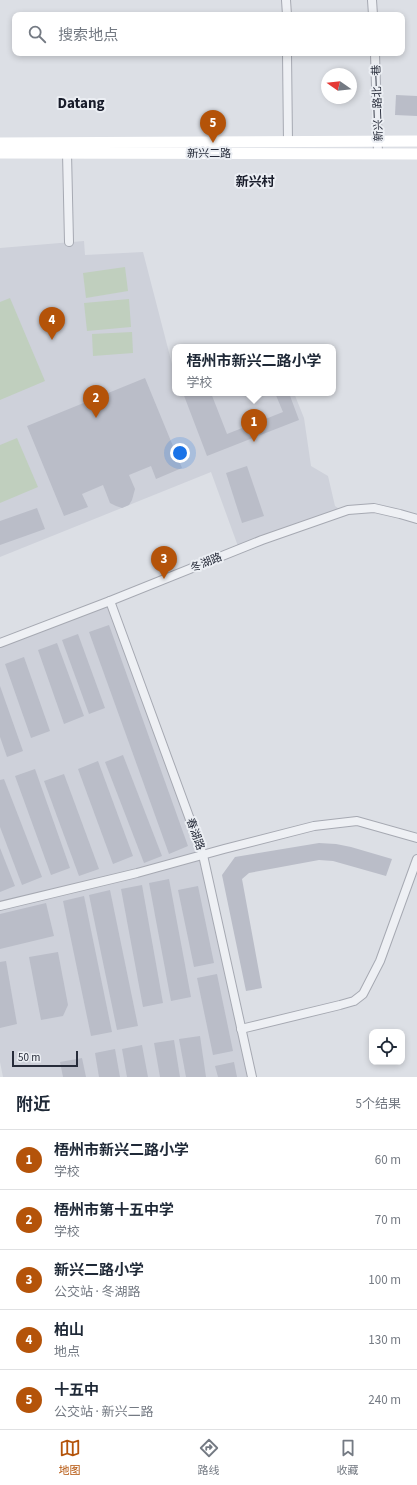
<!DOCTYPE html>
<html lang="zh">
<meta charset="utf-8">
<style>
body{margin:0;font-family:"Source Sans 3","Noto Sans SC",sans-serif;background:#f2f2f3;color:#1f2937}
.controls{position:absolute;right:12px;bottom:12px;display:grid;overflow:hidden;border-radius:8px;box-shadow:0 2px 6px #0003}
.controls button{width:36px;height:36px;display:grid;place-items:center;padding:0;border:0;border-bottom:1px solid #e0e1e3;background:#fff;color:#1f2937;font:20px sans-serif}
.compass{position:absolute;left:321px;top:68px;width:36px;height:36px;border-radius:50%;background:#fff;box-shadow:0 2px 6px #0003;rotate:284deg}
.scale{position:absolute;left:12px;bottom:10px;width:66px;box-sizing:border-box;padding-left:4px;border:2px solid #272c3a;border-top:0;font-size:11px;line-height:14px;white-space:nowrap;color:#272c3a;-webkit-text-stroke:3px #ebeef3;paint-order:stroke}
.you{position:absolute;left:180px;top:453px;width:14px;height:14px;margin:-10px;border:3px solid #fff;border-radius:50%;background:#1a73e8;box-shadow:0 0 0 6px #1a73e833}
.badge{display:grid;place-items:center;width:26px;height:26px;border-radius:50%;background:#b45309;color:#fff;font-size:13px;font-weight:700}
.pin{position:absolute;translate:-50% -33px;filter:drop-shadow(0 1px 2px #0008)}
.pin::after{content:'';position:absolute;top:21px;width:14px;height:12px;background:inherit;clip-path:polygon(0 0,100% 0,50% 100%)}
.popup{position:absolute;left:172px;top:344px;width:164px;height:52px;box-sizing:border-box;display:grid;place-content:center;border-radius:8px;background:#fff;filter:drop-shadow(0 1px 3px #0005);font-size:13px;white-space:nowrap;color:#747a83}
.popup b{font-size:15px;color:#1f2937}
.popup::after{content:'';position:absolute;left:50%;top:100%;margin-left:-8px;border:8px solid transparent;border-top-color:#fff}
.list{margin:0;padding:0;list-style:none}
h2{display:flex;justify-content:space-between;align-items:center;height:52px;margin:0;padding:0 16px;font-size:17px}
h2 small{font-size:13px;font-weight:400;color:#747a83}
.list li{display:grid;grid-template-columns:26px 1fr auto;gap:12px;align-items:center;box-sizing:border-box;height:60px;padding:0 16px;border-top:1px solid #e0e1e3}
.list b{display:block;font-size:15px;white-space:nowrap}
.list p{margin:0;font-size:13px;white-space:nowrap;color:#747a83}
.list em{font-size:13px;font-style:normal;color:#747a83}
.icon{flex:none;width:22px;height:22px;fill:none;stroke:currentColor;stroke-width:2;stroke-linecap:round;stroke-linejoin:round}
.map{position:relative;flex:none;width:417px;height:1077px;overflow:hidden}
.search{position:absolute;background:#fff;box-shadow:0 2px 6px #0003;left:12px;right:12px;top:12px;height:44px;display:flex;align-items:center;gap:10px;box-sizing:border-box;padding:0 14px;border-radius:8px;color:#747a83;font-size:15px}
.sheet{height:352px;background:#fff}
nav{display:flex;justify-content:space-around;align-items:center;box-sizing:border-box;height:56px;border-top:1px solid #e0e1e3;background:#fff;font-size:11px;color:#747a83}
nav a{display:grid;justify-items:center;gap:2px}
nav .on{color:#b45309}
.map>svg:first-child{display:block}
.built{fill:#ced1da}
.green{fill:#c0cfbe}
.building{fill:#babdc8}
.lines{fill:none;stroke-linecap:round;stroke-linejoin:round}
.street-casing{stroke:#a6a9b2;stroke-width:10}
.street{stroke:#eef0f4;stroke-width:8}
.secondary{stroke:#fff;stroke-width:11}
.labels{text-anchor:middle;stroke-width:4;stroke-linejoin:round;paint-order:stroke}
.street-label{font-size:11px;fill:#272c3a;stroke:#ebeef3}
.quarter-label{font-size:13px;font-weight:bold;fill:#191d2b;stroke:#ebeef3}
.district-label{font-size:15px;font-weight:bold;fill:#191d2b;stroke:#ebeef3}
</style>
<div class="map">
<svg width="417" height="1077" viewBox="0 0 417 1077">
<rect width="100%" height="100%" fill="#dcdfe5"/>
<!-- built -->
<g class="built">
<path d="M84,241L85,255L143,252L172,364L175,366V393H236L244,394L246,393H294L304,418L311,466L328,476L335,506L342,511L239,549L211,472L0,557V248Z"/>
<path d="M110,601L203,855L252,1077H3L0,1062V638L4,641Z"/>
</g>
<!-- green -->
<g class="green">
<path d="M125,267L128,291L86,298L83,273Z"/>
<path d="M10,298L45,381L0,400V302Z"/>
<path d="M129,299L131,327L87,331L84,303Z"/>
<path d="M132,332L133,353L93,356L92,334Z"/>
<path d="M17,438L38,487L0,503V445Z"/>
</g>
<!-- building -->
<g class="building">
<path d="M396,95L417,96V116L395,115Z"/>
<path d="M145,378L182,468L156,479L151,466L129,475L135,489L132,500L129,505L122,508L116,506L110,503L103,485L82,494L88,507L64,516L27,426Z"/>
<path d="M183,393H211L227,434L283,412L275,393H289L299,420L207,456Z"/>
<path d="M247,466L264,516L242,523L226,473Z"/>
<path d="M37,508L45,529L0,545V521Z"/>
<path d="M109,625L188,846L169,854L89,632Z"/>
<path d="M78,634L105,708L89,714L62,640Z"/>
<path d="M57,643L84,716L64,724L38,650Z"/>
<path d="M24,657L50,731L31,738L5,664Z"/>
<path d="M0,686L23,751L7,757L0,737Z"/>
<path d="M123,755L162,856L144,863L105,762Z"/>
<path d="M98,761L133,856L113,864L78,769Z"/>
<path d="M35,769L70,868L51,875L15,776Z"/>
<path d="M64,774L99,869L79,876L44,781Z"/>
<path d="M4,779L42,877L22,885L0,827V780Z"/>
<path d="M319,843L336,844L351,847L392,859L386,876L333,861L319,860L249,873L242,879L262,988L246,991L222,875L235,857Z"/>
<path d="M0,848L15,886L0,892Z"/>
<path d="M169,879L191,997L171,1001L149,883Z"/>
<path d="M142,885L163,1003L143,1007L121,889Z"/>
<path d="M198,886L214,963L194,967L178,890Z"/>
<path d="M110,890L138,1026L117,1030L89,895Z"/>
<path d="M84,896L112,1032L91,1036L63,901Z"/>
<path d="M46,903L54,936L0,949V914Z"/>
<path d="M58,952L68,1005L63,1016L41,1020L29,957Z"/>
<path d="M6,961L17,1024L0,1028V962Z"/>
<path d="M217,974L233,1051L213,1055L197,978Z"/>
<path d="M200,1036L206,1077H186L179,1039Z"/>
<path d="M174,1040L180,1077H160L154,1043Z"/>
<path d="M142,1045L148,1077H127L122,1049Z"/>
<path d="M115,1049L120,1077H99L95,1053Z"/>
<path d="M82,1058L86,1077H63L60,1062Z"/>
<path d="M234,1062L237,1077H218L215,1066Z"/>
</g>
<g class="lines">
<defs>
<g id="street">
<path d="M286,0L287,15"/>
<path d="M372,0L373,15"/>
<path d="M287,53L288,142"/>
<path d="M375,53L378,154"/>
<path d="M67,153L69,242"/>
<path d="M110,601L203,855L252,1077"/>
<path d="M0,643L110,601L262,540L348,510L374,508L400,514L417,519"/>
<path d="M0,906L137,873L224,849L314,826L357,821L417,838"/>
<path d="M241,1029L340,1005L354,1001L363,994L380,961L417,859"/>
</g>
</defs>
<!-- street casing -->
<use href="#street" class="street-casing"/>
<!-- street -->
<use href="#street" class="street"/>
<!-- secondary -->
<g class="secondary">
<path d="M0,143L417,141"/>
<path d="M0,153L417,154"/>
</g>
</g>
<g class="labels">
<!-- street labels -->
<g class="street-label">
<text transform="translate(377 103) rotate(-92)" y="4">新兴二路北一巷</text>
<text x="209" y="157">新兴二路</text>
<text transform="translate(206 562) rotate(-22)" y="4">冬湖路</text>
<text transform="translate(196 834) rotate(70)" y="4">春湖路</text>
</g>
<!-- quarter labels -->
<g class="quarter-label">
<text x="255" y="186">新兴村</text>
</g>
<!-- district labels -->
<g class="district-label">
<text x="81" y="108">Datang</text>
</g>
</g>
</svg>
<div class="controls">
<button><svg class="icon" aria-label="locate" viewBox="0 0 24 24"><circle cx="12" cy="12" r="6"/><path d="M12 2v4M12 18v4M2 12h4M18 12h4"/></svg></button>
</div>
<svg class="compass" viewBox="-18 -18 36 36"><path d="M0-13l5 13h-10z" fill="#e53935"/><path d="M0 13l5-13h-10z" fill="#747a83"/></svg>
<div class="scale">50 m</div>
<div class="you"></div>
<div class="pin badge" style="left:254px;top:442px">1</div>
<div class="popup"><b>梧州市新兴二路小学</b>学校</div>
<div class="pin badge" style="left:96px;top:418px">2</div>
<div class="pin badge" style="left:164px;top:579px">3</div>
<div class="pin badge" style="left:52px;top:340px">4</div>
<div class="pin badge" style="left:213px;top:143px">5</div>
<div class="search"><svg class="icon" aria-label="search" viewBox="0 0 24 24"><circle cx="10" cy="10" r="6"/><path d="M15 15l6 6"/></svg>搜索地点</div>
</div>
<section class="sheet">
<h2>附近<small>5个结果</small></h2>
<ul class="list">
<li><span class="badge">1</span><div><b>梧州市新兴二路小学</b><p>学校</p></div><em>60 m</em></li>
<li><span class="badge">2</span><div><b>梧州市第十五中学</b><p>学校</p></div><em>70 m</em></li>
<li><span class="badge">3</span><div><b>新兴二路小学</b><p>公交站 · 冬湖路</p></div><em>100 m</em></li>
<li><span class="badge">4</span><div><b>柏山</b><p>地点</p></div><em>130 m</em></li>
<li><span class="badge">5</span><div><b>十五中</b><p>公交站 · 新兴二路</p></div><em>240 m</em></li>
</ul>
</section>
<nav>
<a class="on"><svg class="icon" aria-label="map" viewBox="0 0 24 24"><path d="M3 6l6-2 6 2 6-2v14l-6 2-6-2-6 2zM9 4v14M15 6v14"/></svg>地图</a>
<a><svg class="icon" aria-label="directions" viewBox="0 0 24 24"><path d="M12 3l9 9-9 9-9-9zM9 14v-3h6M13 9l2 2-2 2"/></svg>路线</a>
<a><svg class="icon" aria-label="saved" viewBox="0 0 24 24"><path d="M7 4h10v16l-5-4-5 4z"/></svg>收藏</a>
</nav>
